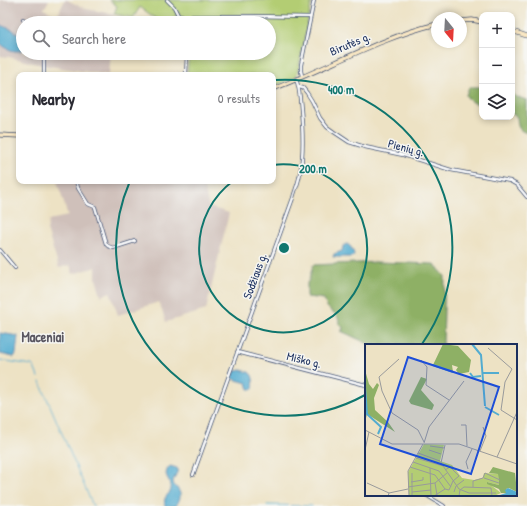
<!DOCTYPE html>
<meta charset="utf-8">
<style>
body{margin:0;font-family:"Patrick Hand",sans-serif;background:#f2f2f3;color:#2b2b33}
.controls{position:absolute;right:12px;top:12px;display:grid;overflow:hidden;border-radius:8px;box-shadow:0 2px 6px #0003}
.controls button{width:36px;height:36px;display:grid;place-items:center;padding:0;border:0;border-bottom:1px solid #e1e1e2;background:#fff;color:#2b2b33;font:20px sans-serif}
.compass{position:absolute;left:431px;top:12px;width:36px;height:36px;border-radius:50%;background:#fff;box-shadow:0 2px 6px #0003;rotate:162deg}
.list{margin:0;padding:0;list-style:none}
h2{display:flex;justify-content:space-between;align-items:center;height:52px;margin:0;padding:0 16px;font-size:17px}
h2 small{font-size:13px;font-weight:400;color:#7c7c81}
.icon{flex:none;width:22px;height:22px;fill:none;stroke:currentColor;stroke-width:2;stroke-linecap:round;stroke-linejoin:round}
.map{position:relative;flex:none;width:527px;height:506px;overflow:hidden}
.search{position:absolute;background:#fff;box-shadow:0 2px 6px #0003;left:16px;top:16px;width:260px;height:44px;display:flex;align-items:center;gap:10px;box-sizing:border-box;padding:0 14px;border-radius:22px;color:#7c7c81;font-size:15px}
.panel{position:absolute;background:#fff;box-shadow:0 2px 6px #0003;left:16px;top:72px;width:260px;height:112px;border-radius:8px}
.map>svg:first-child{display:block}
.industrial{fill:#cfc0ba}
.green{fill:#b3cd73;stroke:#677e68}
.forest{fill:#8eb065;stroke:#547062}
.water{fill:#53acd0;stroke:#376e97}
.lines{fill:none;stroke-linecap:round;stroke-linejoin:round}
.stream{stroke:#53acd0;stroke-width:1}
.minor-casing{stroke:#3a4a6d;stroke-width:4}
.secondary-casing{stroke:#3a4a6d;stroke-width:5}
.minor{stroke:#fff;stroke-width:2.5}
.secondary{stroke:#f9e7c3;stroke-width:3.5}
.ring{fill:none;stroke:#0f766e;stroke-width:2}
.labels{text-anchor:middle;stroke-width:3;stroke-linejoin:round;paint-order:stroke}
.street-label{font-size:12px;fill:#1b2f5e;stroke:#f6f6f2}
.quarter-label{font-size:14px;font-weight:bold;fill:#5b5862;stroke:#f6f6f2}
.inset-river{fill:none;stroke:#53acd0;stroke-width:2}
.inset-road{fill:none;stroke:#999a9b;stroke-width:1}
.view{fill:#1d4ed8;fill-opacity:0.15;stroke:#1d4ed8;stroke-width:2}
.inset-edge{fill:none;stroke:#1b2f5e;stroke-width:2}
.centre{fill:#0f766e;stroke:#f6f6f2;stroke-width:2}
.ring-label{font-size:12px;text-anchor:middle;font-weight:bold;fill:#0f766e;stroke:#f6f6f2;stroke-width:3;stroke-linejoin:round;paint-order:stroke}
</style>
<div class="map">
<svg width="527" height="506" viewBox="0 0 527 506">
<rect width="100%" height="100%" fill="#f6f6f2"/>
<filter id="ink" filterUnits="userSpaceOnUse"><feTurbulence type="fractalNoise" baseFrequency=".025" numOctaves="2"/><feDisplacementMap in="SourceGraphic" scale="8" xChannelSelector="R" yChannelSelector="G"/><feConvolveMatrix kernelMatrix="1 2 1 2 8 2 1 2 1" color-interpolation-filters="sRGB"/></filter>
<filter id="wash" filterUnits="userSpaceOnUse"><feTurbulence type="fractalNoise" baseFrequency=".012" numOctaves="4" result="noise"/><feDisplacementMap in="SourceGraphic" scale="16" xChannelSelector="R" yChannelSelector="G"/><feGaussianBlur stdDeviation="0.9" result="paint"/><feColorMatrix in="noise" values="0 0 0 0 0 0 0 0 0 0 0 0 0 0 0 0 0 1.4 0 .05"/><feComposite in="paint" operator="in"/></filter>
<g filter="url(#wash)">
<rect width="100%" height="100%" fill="#ede2c4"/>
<!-- industrial -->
<g class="industrial">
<path d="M0,0H49L44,9L57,16L65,0H67L86,9L114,14L113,23H23V53H111L109,75L42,65L9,57L0,56Z"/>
<path d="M57,181H197L198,184H203L209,207L229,213L206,310L166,322L159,302L118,315L110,292L101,296L96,279V267L73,274L70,265L59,268L47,230L49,220L68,216Z"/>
</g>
<!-- green -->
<path class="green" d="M109,0H312L304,40L299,67L296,77L273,87V75H187L189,53H269V23H184L179,14L166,23H162L140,7L133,18L114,14L117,6Z"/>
<!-- forest -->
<g class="forest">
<path d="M469,87H482V105C475,103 469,102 466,95Z"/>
<path d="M512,92L517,97L527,100V133C517,130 518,126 517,117L512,114Z"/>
<path d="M377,262L434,264L445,276L443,345L390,344L371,345L341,331H342L343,327L339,324C339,314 334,314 328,308C326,306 325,302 324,299L307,297V283L309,280L313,265Z"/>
</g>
<!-- water -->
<g class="water">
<path d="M0,25L13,30L22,38L23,39V50C14,53 6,49 0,43Z"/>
<path d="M347,244C351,246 354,251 354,256L350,257H333L334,254L342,251L343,246Z"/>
<path d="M0,333L18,336L16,354L14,357L0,354Z"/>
<path d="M241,370C244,371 248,371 250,373C254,376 254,385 253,389H249L247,383L233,379L232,376L235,371Z"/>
<path d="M170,466L177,468L178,470L173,481C174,487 173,483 176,487C183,494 180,499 176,506H165C162,494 172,495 171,487C171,482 167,479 166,474L167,470Z"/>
</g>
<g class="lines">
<!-- stream -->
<g class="stream">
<path d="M0,360L32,365L34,367L38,377"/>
<path d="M40,382L93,506"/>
<path d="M267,505L312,506"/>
</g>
</g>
</g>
<g filter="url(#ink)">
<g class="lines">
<defs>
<g id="minor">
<path d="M167,0L174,7L182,23"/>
<path d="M179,16H253L310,17"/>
<path d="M23,19L27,23"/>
<path d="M43,53L44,56V75"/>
<path d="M187,54H260"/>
<path d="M186,75L187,54"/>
<path d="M302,76L301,71V65L314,0"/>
<path d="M299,87L303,88L307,93L312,101L320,118L327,127L334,132L349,142L365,147L403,155L451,170L510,181L517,185L527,197"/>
<path d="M76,181L78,188L88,204L95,207L106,244L108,246L113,248L135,241"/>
<path d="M0,250L15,268"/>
<path d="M237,352L366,385"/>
<path d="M193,475L293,198C295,190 299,182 300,173C304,153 303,131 301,110C300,100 300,89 296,79"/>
<path d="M426,495L444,506"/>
</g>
<g id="secondary">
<path d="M461,21L472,20L482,22"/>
<path d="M512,31L527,36"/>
<path d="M273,89C328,68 379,38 437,24"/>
<path d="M0,135L19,136"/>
</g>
</defs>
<!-- minor casing -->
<use href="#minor" class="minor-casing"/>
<!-- secondary casing -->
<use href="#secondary" class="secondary-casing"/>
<!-- minor -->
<use href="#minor" class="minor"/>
<!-- secondary -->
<use href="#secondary" class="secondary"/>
</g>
</g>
<!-- distance rings -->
<g class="ring">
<path d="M273 165A84 84 0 1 1 233 181"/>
<path d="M365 395A168 168 0 0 1 130 181M274 80A168 168 0 0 1 422 344"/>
</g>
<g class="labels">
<!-- street labels -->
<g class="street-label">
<text transform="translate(350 44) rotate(-23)" y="4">Birutės g.</text>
<text transform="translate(406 148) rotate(15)" y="4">Pienių g.</text>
<text transform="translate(255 276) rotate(-70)" y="4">Sodžiaus g.</text>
<text transform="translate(304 360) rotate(14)" y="4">Miško g.</text>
</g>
<!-- quarter labels -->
<g class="quarter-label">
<text x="43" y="342">Maceniai</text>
</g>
</g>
<!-- overview -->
<g transform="translate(365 344)">
<rect width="152" height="152" fill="#ede2c4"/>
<path d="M59,100L79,101L75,117L87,121L97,134L109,136L118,134L119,129L133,130L134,141L122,138L136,149L129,152H44L43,128Z" fill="#b3cd73"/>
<path d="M78,0L93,2L106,16L104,28L94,30L91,26L93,23L87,21L88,28L68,21ZM0,26L4,40L8,45L12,39L14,41L9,54L10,66L23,78L30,88L2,70L0,78ZM56,33L62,35L56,46L69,61L67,66L46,60L44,57ZM128,123L150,129L152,148L144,144L141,145V149H136L134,145L122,140V138L134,141L133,130L124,129Z" fill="#8eb065"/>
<path d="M143,144L152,148V152H132L141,149L140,146Z" fill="#53acd0"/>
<path class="inset-river" d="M107,0L116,11L120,62M68,21L88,28M105,29L108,33L116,32M118,29H134M0,43L2,70L16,83L13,90M120,63L134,71"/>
<path class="inset-road" d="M123,4L147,25L140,38L136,66L152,76M34,15L14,33L17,47L27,69L53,86L59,98M56,16L62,23L61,41L84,56M96,81H101L102,102M0,86L27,100H94L152,120M59,99L64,83L99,37M80,101L76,119L94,145L104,149H131M65,102L79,104M0,106L4,88M64,106L76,110M115,107L121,92L118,83M53,109L75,117M132,113L152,68M51,114L78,122M48,118L74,127L86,143M45,123L70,131L80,145M65,124L66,152M103,125L101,118L107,105M47,129V152M119,134L134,139M46,138L58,136V133M2,139L24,149M70,139L72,151M43,143L70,139L82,129M108,143V137L118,134L120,129L135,136M47,148L66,146M89,148L91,142L99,136M23,152L24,149L43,145M44,152L43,127L58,100M69,152L80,145L84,146L88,137L94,132L85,123L80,126M94,152L95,146L99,143L126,144L127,152"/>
<path class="view" d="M43,13L134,43L106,130L15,100Z"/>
<rect width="152" height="152" class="inset-edge"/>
</g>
<circle cx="284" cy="248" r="6" class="centre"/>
<g class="ring-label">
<text x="341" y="94">400 m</text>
<text x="313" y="173">200 m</text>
</g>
</svg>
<div class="controls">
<button>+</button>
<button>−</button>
<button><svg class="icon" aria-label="layers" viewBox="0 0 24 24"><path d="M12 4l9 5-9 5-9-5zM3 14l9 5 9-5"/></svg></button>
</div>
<svg class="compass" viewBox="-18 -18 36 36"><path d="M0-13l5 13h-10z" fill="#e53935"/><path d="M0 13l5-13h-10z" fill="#7c7c81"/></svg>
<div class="search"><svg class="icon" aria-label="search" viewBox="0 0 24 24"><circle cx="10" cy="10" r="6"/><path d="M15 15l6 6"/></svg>Search here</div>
<section class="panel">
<h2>Nearby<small>0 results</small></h2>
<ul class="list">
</ul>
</section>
</div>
